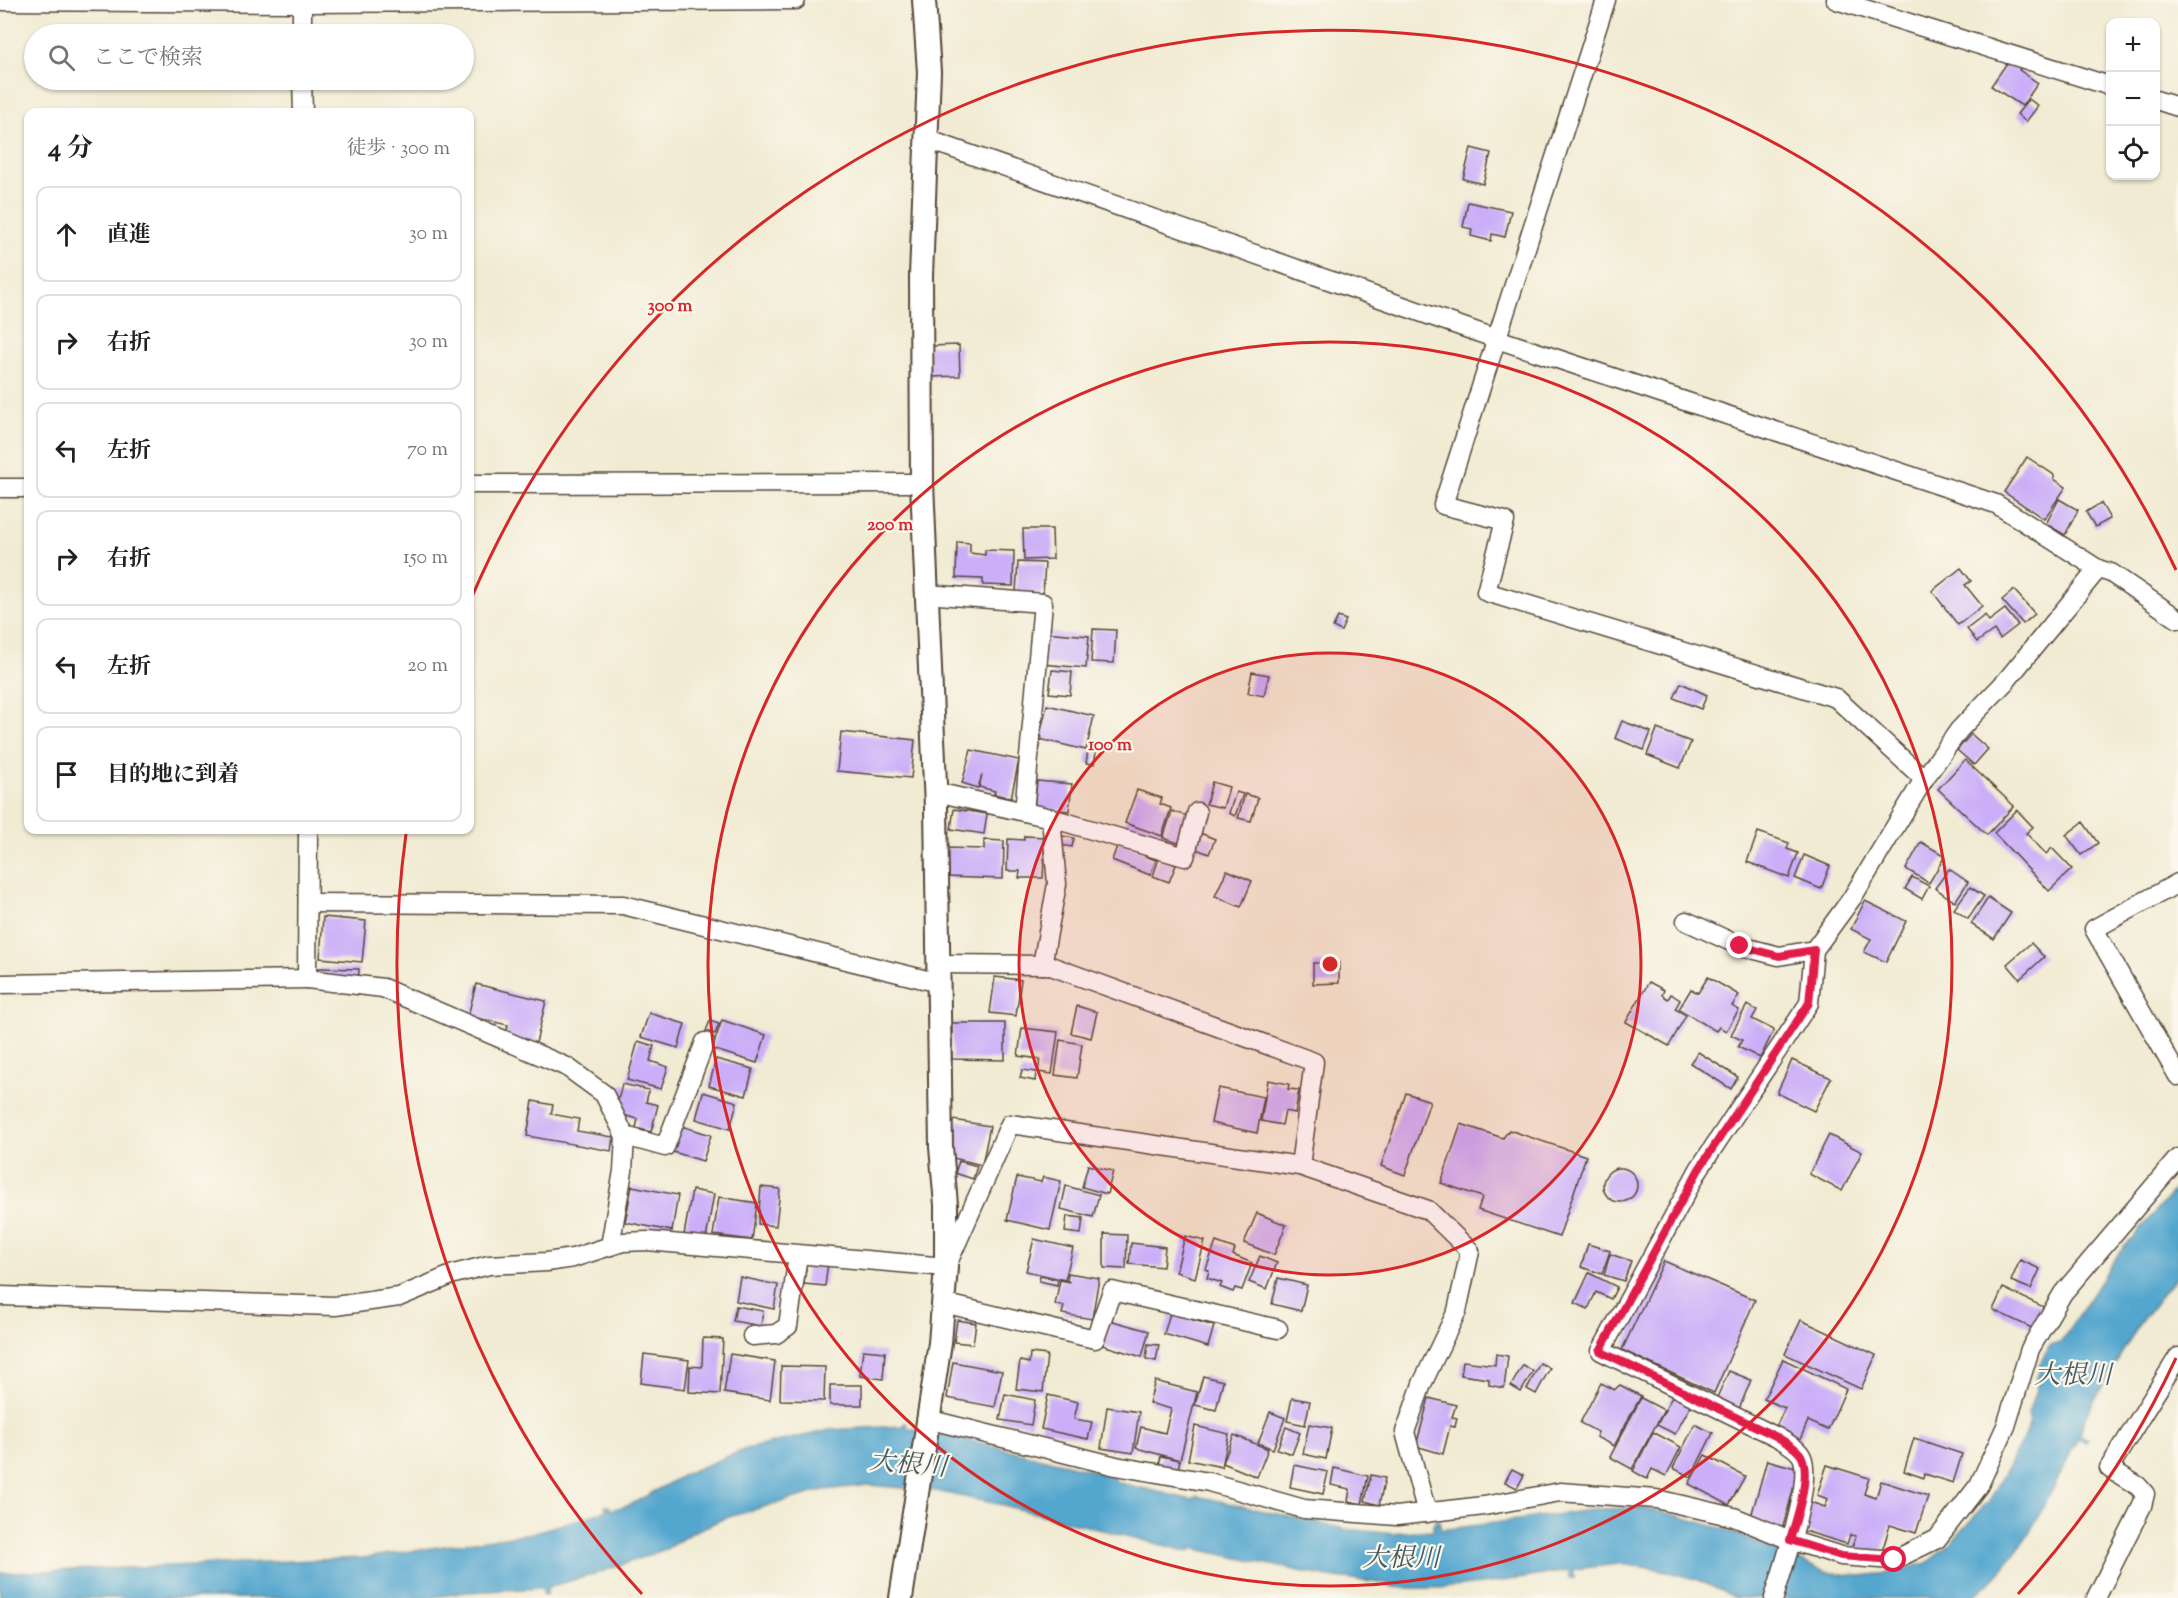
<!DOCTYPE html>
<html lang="ja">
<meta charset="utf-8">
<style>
body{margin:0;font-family:"Sorts Mill Goudy","Noto Serif JP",serif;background:#f2f2f2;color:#202124}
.controls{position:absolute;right:18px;top:18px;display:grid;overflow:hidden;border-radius:12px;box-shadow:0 2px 4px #0004}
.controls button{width:54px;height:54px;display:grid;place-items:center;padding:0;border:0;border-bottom:2px solid #e0e0e0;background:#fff;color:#202124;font:30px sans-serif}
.stop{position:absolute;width:18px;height:18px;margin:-14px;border:4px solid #e11d48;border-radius:50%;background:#fff}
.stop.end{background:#e11d48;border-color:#fff;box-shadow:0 2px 6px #0008}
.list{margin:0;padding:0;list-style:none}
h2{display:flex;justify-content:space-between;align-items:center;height:78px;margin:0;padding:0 24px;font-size:26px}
h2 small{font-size:20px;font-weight:400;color:#757577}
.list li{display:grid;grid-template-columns:39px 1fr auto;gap:18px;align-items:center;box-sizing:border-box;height:96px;margin:0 12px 12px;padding:0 12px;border:2px solid #e0e0e0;border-radius:12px}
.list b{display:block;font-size:22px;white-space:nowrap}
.list em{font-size:20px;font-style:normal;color:#757577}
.icon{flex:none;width:33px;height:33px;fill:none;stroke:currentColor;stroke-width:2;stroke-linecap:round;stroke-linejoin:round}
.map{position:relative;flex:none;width:2178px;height:1598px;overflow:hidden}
.search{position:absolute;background:#fff;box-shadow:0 2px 4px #0004;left:24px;top:24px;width:450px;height:66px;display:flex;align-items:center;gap:15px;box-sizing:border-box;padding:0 21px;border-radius:33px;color:#757577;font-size:22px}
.panel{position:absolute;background:#fff;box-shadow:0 2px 4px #0004;left:24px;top:108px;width:450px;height:726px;border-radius:12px}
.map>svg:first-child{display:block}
.water{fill:#53a6ce;stroke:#476876;stroke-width:1.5}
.building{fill:#cbaef8}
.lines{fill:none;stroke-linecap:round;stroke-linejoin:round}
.minor-casing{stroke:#564739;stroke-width:21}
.tertiary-casing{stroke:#564739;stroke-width:26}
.minor{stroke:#fff;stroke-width:18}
.tertiary{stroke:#fff;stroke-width:22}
.route{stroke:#e11d48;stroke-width:8}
.ring{fill:none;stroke:#d62828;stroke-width:3}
.labels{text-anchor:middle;stroke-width:4.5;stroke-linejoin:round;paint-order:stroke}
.water-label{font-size:26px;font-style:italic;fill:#455c64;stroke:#fbf7ec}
.centre{fill:#d62828;stroke:#fbf7ec;stroke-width:3}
.ring-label{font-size:18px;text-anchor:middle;font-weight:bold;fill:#d62828;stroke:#fbf7ec;stroke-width:4.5;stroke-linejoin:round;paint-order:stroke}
</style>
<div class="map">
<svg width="2178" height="1598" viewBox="0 0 2178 1598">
<rect width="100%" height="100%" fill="#fbf7ec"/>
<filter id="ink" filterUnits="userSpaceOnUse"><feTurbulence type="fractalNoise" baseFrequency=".0167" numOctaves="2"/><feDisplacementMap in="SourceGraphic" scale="12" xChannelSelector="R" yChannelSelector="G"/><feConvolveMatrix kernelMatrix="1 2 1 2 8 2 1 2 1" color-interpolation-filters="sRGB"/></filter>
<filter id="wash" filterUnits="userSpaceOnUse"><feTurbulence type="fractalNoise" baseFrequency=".008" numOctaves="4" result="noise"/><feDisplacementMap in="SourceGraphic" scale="24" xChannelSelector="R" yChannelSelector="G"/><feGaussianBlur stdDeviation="1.35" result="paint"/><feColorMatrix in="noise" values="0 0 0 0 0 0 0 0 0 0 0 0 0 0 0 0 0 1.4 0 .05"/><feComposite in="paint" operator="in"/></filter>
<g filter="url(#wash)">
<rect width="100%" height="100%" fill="#f1ebd3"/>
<!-- water -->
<path class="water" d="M2178,1186V1274L2139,1324L2111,1371L2084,1419L2080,1435L2087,1439L2085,1442L2078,1438C2047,1499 2027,1554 1972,1598H1736L1698,1580L1658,1569L1619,1564L1573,1569L1575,1578H1570L1568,1571C1509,1580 1449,1592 1389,1587V1584L1328,1577L1192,1548L1190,1552L998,1504L936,1491L869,1485L824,1490L725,1518L691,1533L666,1549L595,1574L548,1587L546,1595L543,1594V1588L468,1592L427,1598H0V1573L364,1558L532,1533L606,1511L605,1506H609L611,1510L632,1504L687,1473L746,1449L830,1430L902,1426L905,1423L907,1424V1428L957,1437L1114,1476L1116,1482L1192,1500L1197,1496L1345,1529L1395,1534L1400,1532L1433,1530L1435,1521H1439L1441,1530L1599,1509L1639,1508L1664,1512L1727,1530L1825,1572L1860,1576L1889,1573L1927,1563L1952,1542L1984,1505L1988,1503L2022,1441L2030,1422L2028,1414L2037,1386V1377L2041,1369L2039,1365L2051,1344L2055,1345L2061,1341L2119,1253Z"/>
<g id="blocks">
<!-- building -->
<g class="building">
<path d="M2009,60L2021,68L2019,70L2038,83L2022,106L1991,86Z"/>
<path d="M2029,99L2038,106L2026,122L2017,114Z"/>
<path d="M1471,148L1491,153L1483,184L1463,179Z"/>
<path d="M1468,202L1511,211L1505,237L1492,234L1491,241L1471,236L1472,229L1463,227Z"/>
<path d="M959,345L960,376L930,377L929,346Z"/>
<path d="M2027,457L2054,475V479L2066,487L2044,519L2004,492Z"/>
<path d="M2059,499L2078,510L2065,535L2046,524Z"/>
<path d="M2101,503L2110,519L2095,527L2086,512Z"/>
<path d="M1023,529H1052L1053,559L1024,560Z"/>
<path d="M957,542L970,543V553L985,555V550L1014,551L1013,586L983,585V579L956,578Z"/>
<path d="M1018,562L1045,563L1043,594L1016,592Z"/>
<path d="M1961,568L1971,581L1965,585L1982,606L1958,625L1932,591Z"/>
<path d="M2014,590L2035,614L2023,624L2002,600Z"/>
<path d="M2005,609L2018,625L2000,639L1994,630L1977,642L1967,629L1985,615L1989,621Z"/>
<path d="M1338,617L1346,620L1341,631L1333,627Z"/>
<path d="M1093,629L1116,630L1114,663L1091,662Z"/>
<path d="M1045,632L1089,636L1086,668L1042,664Z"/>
<path d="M1052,670L1072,672L1070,695L1049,693Z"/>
<path d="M1252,672L1269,675L1264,696L1248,693Z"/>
<path d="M1681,683L1707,695L1701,709L1674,698Z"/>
<path d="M1047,705L1094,716L1086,750L1039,739Z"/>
<path d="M1622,721L1651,732L1644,750L1615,738Z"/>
<path d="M1657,729L1691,742L1680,768L1647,755Z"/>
<path d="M841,732L915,740L911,778L837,771Z"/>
<path d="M1971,734L1988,749L1974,765L1957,750Z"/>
<path d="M971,750L1019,760L1011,798L994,794L995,791L979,787L982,775L978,788L962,783Z"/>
<path d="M1088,751L1096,753L1094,764L1086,763Z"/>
<path d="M1965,760L2014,806L1987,835L1938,789Z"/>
<path d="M1037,781L1072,784L1069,811L1034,808Z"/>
<path d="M1212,782L1229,787L1223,808L1206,804Z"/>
<path d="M1137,790L1162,798L1160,804L1171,808L1162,836L1125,823Z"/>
<path d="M1236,792L1243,794L1235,816L1229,813Z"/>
<path d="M1245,794L1258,798L1251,821L1238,818Z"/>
<path d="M954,809L987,814L984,834L951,829Z"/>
<path d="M2017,810L2033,827L2026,833L2046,854L2052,848L2072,869L2049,891L1994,833Z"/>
<path d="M1172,811L1190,817L1181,844L1163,838Z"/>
<path d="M2083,822L2098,843L2081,855L2066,835Z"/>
<path d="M1758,832L1789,843L1787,849L1798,853L1789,878L1747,862Z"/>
<path d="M1200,833L1215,839L1209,854L1194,848Z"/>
<path d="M1024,836L1045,837L1043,878H1019L1020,871H1007L1008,839L1024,840Z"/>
<path d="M1062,836L1074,838L1072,847L1060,845Z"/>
<path d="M984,840L1004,841L1003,879L945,877V848L984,849Z"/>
<path d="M1119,841L1147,852L1145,856L1156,860L1150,875L1112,860Z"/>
<path d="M1921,842L1945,856L1929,883L1906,869Z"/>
<path d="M1804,855L1830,866L1821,889L1795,878Z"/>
<path d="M1159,858L1176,865L1169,882L1153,876Z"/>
<path d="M1949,869L1968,882L1955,902L1935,888Z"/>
<path d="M1227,870L1252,881L1241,907L1215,896Z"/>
<path d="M1912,877L1929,886L1922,899L1905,889Z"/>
<path d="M1970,887L1984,896L1968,919L1954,909Z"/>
<path d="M1988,898L2011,913L1994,939L1971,924Z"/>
<path d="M1865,901L1906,921L1886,962L1864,952L1871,939L1851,929Z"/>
<path d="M323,917L366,921L362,962L320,958Z"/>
<path d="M2031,943L2044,957L2020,979L2007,964Z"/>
<path d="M1313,963H1339V983L1313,984Z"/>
<path d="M318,968L359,969L358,985L318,984Z"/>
<path d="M995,977L1021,980L1016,1016L990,1013Z"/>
<path d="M1708,977L1739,995L1732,1006L1739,1010L1726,1031L1719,1027L1716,1031L1679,1009L1691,989L1698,993Z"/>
<path d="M1649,982L1664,990L1662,995L1668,999L1671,994L1680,1000L1675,1009L1686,1015L1669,1046L1626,1022Z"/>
<path d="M476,984L546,1001L534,1051L504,1044L508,1025L468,1016Z"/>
<path d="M1747,1005L1757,1010L1752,1019L1774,1030L1760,1058L1738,1047L1742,1040L1731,1035Z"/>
<path d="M1077,1006L1097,1012L1091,1038L1071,1033Z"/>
<path d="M649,1013L685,1024L678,1048L641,1037Z"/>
<path d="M722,1020L766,1035L757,1063L712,1049Z"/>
<path d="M710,1021L719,1024L715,1034L706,1031Z"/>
<path d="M952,1023H1005V1060L952,1059Z"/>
<path d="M1022,1028L1058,1032L1052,1074L1038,1072L1040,1059L1018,1056Z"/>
<path d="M1060,1040L1082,1044L1077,1078L1055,1075Z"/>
<path d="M638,1041L654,1046L650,1061L668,1067L661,1089L627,1080Z"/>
<path d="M1698,1052L1738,1077L1731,1089L1690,1063Z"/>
<path d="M716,1059L753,1069L746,1096L709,1086Z"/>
<path d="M1792,1060L1831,1078L1814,1111L1777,1093Z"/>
<path d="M1022,1070L1036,1072L1035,1081L1020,1078Z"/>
<path d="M1268,1080L1289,1084L1288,1089L1299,1090L1295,1113L1285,1111L1282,1125L1261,1121Z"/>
<path d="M622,1084L649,1090L646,1102L658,1105L651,1132L636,1128L638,1119L615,1113Z"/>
<path d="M1218,1088L1264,1097L1257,1133L1211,1123Z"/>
<path d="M703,1092L737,1102L730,1129L696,1119Z"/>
<path d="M1406,1093L1430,1101L1405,1175L1381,1166Z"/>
<path d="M533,1101L553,1105L551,1114L579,1119L577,1131L613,1137L611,1151L527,1136Z"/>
<path d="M953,1120L990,1126L982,1165L945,1156Z"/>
<path d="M1461,1124L1503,1138L1509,1130L1586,1156L1559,1237L1478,1210L1482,1197L1441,1183Z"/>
<path d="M678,1125L711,1135L703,1161L670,1151Z"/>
<path d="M1829,1135L1862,1152L1842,1191L1809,1174Z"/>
<path d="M959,1161L977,1166L973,1179L955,1173Z"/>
<path d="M1088,1165L1113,1171L1107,1194L1082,1187Z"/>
<circle cx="1620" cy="1185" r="17"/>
<path d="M1017,1177L1041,1182L1043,1177L1061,1181L1050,1230L1007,1220Z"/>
<path d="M632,1186L678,1195L672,1231L625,1222Z"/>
<path d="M1066,1186L1099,1195L1093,1217L1061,1209Z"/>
<path d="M761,1187L780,1189L776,1226L758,1224Z"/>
<path d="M692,1190L714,1194L706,1239L684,1235Z"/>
<path d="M719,1197L757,1203L752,1240L713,1235Z"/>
<path d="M1257,1213L1286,1225L1274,1255L1244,1243Z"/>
<path d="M1067,1216L1083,1218L1081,1234L1065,1232Z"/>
<path d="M1104,1234L1127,1235L1126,1269L1104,1268Z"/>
<path d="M1185,1236L1205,1241L1195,1278L1176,1272Z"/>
<path d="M1034,1239L1073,1248L1065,1280L1026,1271Z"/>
<path d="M1216,1242L1235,1249L1233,1255L1252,1263L1242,1290L1235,1288L1233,1292L1220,1287L1222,1283L1207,1278L1209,1271L1206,1269Z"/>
<path d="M1131,1243L1165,1247L1163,1267L1129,1264Z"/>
<path d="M1588,1244L1610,1251L1602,1274L1581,1267Z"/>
<path d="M1610,1254L1631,1261L1624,1281L1604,1275Z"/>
<path d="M1260,1256L1277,1263L1267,1289L1249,1282Z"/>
<path d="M807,1260L828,1262L825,1286L804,1284Z"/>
<path d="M2020,1260L2040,1269L2031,1289L2011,1281Z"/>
<path d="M1664,1261L1755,1300L1714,1393L1622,1350Z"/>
<path d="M1068,1273L1099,1278L1092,1319L1062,1314L1064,1306L1055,1305L1060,1280L1070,1282L1067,1281Z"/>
<path d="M1589,1273L1617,1287L1611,1299L1596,1292L1588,1309L1575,1303Z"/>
<path d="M1040,1276L1058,1280L1057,1285L1039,1281Z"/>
<path d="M740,1277L778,1285L774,1309L736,1301Z"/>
<path d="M1278,1278L1307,1285L1301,1311L1272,1304Z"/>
<path d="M2003,1288L2048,1309L2038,1331L1993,1310Z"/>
<path d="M736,1306L763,1311L761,1326L733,1321Z"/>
<path d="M1170,1313L1214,1326L1208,1347L1164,1334Z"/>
<path d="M957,1320L976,1323L973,1344L954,1342Z"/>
<path d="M1109,1320L1149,1331L1142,1357L1102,1345Z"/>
<path d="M1801,1320L1876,1355L1861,1389L1785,1354Z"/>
<path d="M703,1338L723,1339L720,1394L689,1392L690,1366L702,1367Z"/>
<path d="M1148,1344L1159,1345L1156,1361L1146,1359Z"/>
<path d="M863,1350L885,1352L883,1379L860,1376Z"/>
<path d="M1030,1353L1047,1355L1043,1392L1016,1389L1020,1361L1029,1363Z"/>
<path d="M644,1354L689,1360L685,1389L641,1383Z"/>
<path d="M730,1354L775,1361L770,1400L724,1393Z"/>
<path d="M1496,1354L1508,1356L1504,1388L1489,1385V1379L1461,1375L1463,1361L1495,1365Z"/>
<path d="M1783,1359L1846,1389L1828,1430L1808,1421L1799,1442L1774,1431L1785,1408L1764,1399Z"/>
<path d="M953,1362L1002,1371L995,1407L947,1398Z"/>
<path d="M1540,1363L1550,1368L1536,1394L1527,1389Z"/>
<path d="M1523,1365L1533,1371L1521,1392L1511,1386Z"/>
<path d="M781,1366L825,1367L824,1401L780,1400Z"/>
<path d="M1729,1371L1751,1380L1737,1414L1714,1404Z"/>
<path d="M1203,1376L1223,1381L1216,1410L1195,1405Z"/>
<path d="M1155,1381L1197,1392L1180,1460L1136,1448L1141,1427L1165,1433L1171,1409L1149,1403Z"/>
<path d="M1601,1383L1614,1390L1620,1385L1641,1396L1614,1446L1596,1437L1598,1432L1580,1423Z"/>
<rect x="830" y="1385" width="32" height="20"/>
<path d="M1005,1394L1035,1400L1031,1425L1000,1420Z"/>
<path d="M1048,1395L1078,1402L1074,1419L1092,1422L1088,1439L1041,1429Z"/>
<path d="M1673,1395L1691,1405L1675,1434L1657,1425Z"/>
<path d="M1292,1398L1310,1401L1305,1425L1287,1421Z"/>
<path d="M1429,1398L1456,1405L1452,1417L1457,1418L1455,1427L1450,1426L1443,1454L1416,1446Z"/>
<path d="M1641,1398L1664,1410L1632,1469L1610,1457Z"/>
<path d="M1107,1407L1139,1412L1133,1453L1101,1448Z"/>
<path d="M1270,1412L1285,1418L1273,1449L1258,1443Z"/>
<path d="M1309,1424L1332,1428L1326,1459L1303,1454Z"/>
<path d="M1695,1424L1713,1433L1691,1477L1673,1468Z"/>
<path d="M1195,1426L1229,1434L1222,1467L1188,1460Z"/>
<path d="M1286,1427L1300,1433L1292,1454L1277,1449Z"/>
<path d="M1653,1432L1681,1447L1666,1476L1652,1469L1647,1479L1633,1471Z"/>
<path d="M1234,1435L1268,1449L1257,1477L1223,1463Z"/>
<path d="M1914,1438L1962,1454L1953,1483L1925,1474L1924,1478L1904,1471Z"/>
<path d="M1705,1455L1745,1476L1729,1505L1689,1484Z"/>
<path d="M1161,1456L1180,1460L1178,1469L1159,1465Z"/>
<path d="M1767,1460L1799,1469L1782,1530L1750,1520Z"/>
<path d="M1294,1465L1328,1472L1323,1494L1290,1487Z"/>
<path d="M1827,1465L1869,1478L1864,1494L1876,1498L1881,1481L1928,1496L1916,1533L1890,1525L1881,1555L1852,1547L1856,1536L1850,1535L1847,1544L1801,1530L1810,1502L1825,1507L1828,1499L1817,1495Z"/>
<path d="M1334,1468L1368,1476L1362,1504L1348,1501L1350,1489L1331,1485Z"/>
<path d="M1512,1469L1524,1475L1517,1488L1505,1482Z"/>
<path d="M1371,1475L1385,1478L1379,1505L1365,1501Z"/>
</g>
</g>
</g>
<g filter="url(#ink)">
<use href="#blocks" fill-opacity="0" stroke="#564739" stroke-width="1.5"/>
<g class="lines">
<defs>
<g id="minor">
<path d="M1606,0L1443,505L1505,521L1486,592L1836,698L1924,779"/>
<path d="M1836,0L2110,86"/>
<path d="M0,1L302,3L796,0"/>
<path d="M302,3V34"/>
<path d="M302,80L303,112"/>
<path d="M2156,100L2178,107"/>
<path d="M926,139L1497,339L1996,504L2098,569L2111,573L2178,619"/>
<path d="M470,484L922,483"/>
<path d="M0,488H28"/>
<path d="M926,594L1043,603L1024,812"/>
<path d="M936,792L1051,818L1057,884L1042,965"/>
<path d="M1051,818L1185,857L1197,812"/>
<path d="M2178,883L2094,929L2178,1076"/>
<path d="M308,903L623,905L939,983"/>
<path d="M1686,921L1740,946L1779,956L1814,950"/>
<path d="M939,964L1048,965L1314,1062L1300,1166"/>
<path d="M307,979L383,988L567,1067L604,1094L625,1136L623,1171L610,1246"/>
<path d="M0,984L307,979L308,830"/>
<path d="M625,1136L665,1147L705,1042"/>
<path d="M0,1296L335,1306L399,1297L454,1274L489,1265L547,1262L573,1258L623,1242L647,1241L946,1267L1010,1124L1300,1166L1428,1210L1470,1251L1457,1311L1422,1384L1405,1432L1427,1513"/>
<path d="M943,1303L1095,1339L1112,1291L1278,1329"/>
<path d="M752,1336L776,1334L788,1326L798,1255"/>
<path d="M927,1419L1116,1466L1209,1482L1304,1509L1397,1516L1484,1506L1560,1492L1656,1499L1734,1517L1790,1540L1841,1556L1894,1560L1937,1539L1979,1485L2006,1426L2030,1349L2063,1293L2178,1158"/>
<path d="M1774,1598C1782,1570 1813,1482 1802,1457C1798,1448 1785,1442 1777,1437L1601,1351L1699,1169L1809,1003L1814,950L1852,898L1924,779L1959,730L2006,681L2098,569"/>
<path d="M2096,1598L2142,1506L2145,1494L2138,1486L2109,1468L2178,1357"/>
</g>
<path id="tertiary" d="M901,1598L940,1343L946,1267V1205L941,1147L936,807L922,483L921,276L929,72L924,0"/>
</defs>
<!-- minor casing -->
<use href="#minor" class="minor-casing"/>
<!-- tertiary casing -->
<use href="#tertiary" class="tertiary-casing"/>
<!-- minor -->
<use href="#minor" class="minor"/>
<!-- tertiary -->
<use href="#tertiary" class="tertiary"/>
</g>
</g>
<g class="lines" filter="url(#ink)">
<!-- route -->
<path class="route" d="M1740,946L1779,956L1814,950L1809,1003L1699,1169L1600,1351L1777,1437C1785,1442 1798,1448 1802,1457C1811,1477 1796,1520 1790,1540L1841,1556L1894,1560"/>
</g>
<!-- distance rings -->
<circle cx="1330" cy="964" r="311" fill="#d62828" fill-opacity=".12"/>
<g class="ring">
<circle cx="1330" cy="964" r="311"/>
<circle cx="1330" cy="964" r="622"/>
<path d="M2176 1358A933 933 0 0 1 2018 1594M642 1594A933 933 0 0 1 406 834M471 599A933 933 0 0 1 2176 570"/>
</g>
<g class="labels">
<!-- water labels -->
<g class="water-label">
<text x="2073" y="1383">大根川</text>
<text transform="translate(908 1463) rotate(5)" y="9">大根川</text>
<text x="1401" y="1566">大根川</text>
</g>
</g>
<circle cx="1330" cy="964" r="9" class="centre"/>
<g class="ring-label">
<text x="670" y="311">300 m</text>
<text x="890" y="530">200 m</text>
<text x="1110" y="750">100 m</text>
</g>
</svg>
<div class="controls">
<button>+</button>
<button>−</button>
<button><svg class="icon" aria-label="locate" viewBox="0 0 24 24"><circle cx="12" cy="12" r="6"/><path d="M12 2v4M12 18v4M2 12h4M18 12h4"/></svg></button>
</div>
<div class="stop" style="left:1894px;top:1560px"></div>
<div class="stop end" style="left:1740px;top:946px"></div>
<div class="search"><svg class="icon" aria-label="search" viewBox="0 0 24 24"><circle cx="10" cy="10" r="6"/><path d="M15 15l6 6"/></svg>ここで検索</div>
<section class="panel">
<h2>4 分<small>徒歩 · 300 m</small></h2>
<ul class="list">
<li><svg class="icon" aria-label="ahead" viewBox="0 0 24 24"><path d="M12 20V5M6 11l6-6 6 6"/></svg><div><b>直進</b></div><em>30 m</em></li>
<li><svg class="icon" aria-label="right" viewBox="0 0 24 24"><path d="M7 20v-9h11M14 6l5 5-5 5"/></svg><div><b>右折</b></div><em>30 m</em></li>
<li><svg class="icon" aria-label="left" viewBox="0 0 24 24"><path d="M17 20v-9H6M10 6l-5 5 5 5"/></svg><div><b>左折</b></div><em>70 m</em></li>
<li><svg class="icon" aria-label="right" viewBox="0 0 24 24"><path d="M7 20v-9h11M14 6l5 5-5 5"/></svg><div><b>右折</b></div><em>150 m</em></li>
<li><svg class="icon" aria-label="left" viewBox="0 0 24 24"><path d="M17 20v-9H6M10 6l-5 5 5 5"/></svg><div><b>左折</b></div><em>20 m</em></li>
<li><svg class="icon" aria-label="arrive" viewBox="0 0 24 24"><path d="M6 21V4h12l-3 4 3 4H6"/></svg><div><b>目的地に到着</b></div></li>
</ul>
</section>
</div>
